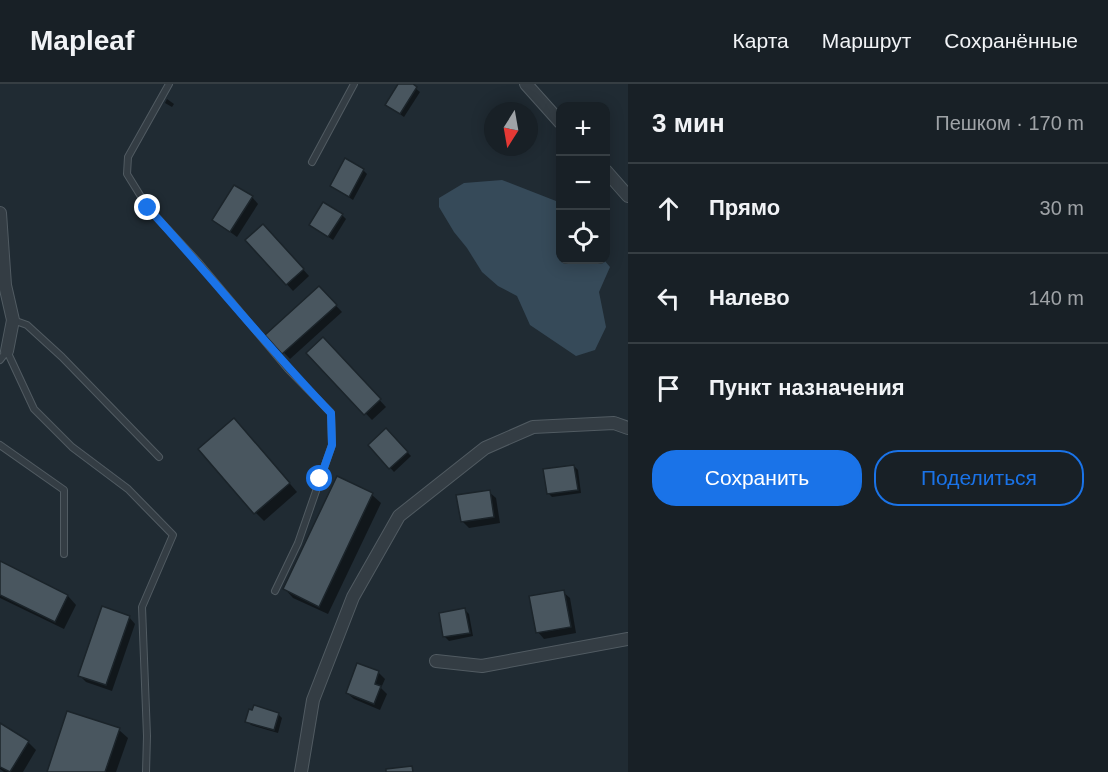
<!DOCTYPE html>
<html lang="ru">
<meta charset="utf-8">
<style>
body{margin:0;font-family:Arial,sans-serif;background:#252d32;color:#f1f3f6}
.controls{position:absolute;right:18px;top:18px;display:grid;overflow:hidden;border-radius:12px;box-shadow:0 3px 15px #0003}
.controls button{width:54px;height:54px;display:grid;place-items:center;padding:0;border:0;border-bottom:2px solid #363e43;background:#182026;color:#f1f3f6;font:30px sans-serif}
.compass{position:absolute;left:484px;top:18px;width:54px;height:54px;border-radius:50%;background:#182026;box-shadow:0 3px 15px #0003;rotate:191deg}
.stop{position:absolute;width:18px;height:18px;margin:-14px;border:4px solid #1a73e8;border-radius:50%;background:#fff}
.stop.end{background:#1a73e8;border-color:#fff;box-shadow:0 2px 6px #0008}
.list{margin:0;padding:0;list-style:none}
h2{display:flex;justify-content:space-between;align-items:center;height:78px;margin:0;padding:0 24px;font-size:26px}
h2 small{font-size:20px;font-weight:400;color:#9fa3a7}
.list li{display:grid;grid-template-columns:39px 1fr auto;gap:18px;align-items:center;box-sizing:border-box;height:90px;padding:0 24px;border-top:2px solid #363e43}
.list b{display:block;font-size:22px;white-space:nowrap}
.list em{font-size:20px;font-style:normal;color:#9fa3a7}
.actions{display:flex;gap:12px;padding:18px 24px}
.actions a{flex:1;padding:14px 0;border:2px solid #1a73e8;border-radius:24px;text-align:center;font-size:21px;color:#1a73e8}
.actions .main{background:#1a73e8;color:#fff}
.icon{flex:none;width:33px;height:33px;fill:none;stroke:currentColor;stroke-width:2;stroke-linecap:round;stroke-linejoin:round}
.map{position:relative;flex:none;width:628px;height:688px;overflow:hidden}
header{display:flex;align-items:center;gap:36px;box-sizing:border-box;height:84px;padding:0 30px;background:#182026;border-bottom:2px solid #363e43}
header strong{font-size:28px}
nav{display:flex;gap:33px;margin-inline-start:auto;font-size:21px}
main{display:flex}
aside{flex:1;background:#182026}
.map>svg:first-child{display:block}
.water{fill:#364a59}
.shadow{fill:#0007}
.building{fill:#49565f;stroke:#1b242a;stroke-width:1.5}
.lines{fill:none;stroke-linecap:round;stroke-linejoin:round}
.lane-casing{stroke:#515b62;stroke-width:8}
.street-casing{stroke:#515b62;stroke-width:14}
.lane{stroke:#343d44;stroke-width:6}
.street{stroke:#343d44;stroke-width:12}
.route{stroke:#1a73e8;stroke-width:8}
</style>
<header>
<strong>Mapleaf</strong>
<nav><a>Карта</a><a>Маршрут</a><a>Сохранённые</a></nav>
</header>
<main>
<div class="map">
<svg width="628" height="688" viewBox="0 0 628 688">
<rect width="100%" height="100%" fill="#202b33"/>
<!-- water -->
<path class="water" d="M502,96L556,117L560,123V176H604L610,183L599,208L606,243L595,266L576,272L530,241L517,212L498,202L482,188L467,164L454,148L439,123V114L464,99Z"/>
<!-- shadow -->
<g class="shadow">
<path d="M400,0H410L420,8L404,33L387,21Z"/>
<path d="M167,15L174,20L172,23L165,19Z"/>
<path d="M363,86L367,90L353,116L332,102Z"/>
<path d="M252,113L258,120L237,153L214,136Z"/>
<path d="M342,131L346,135L333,156L311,141Z"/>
<path d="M270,148L309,192L293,207L247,156Z"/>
<path d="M325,210L342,228L290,275L267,251Z"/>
<path d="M323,255L386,323L372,336L308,269Z"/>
<path d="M242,344L297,408L264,437L256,429Z"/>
<path d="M386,346L411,372L394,388L370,361Z"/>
<path d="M574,382L578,386L581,409L552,413L548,409Z"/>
<path d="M338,394L372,411L381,419L328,530L293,514L285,505Z"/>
<path d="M489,408L496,414L500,439L469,444L462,437Z"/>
<path d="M0,479L68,512L76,521L64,545L0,514Z"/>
<path d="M563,508L570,514L576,549L544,555L538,548Z"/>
<path d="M465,526L469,530L473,552L449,557L445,553Z"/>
<path d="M129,533L135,540L112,607L86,598L79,591Z"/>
<path d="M358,581L379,589L385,595L381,604L387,610L380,626L354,615L347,609Z"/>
<path d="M278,630L282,634L278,649L251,641L247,637Z"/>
<path d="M0,641L28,658L36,666L23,688H4L0,685Z"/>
<path d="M119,646L128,654L116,688H49Z"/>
</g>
<!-- building -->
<g class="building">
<path d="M398,0H413L417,3L400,30L385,21Z"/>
<path d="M345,74L364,85L349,113L330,102Z"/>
<path d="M234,101L253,112L230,148L212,136Z"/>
<path d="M323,118L343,130L328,153L309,141Z"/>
<path d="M263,140L304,185L286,201L245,156Z"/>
<path d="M319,202L337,221L282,270L265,251Z"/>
<path d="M323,253L381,315L364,331L306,269Z"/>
<path d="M234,334L290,399L254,430L198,365Z"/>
<path d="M386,344L408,368L389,385L368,361Z"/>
<path d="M574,381L578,406L547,410L543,385Z"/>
<path d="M337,392L373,409L319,523L283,505Z"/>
<path d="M490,406L494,433L461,438L456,411Z"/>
<path d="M0,477L68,511L55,538L0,511Z"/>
<path d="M564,506L571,543L536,549L529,512Z"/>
<path d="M102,522L130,532L106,601L78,592Z"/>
<path d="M465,524L470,549L443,553L439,529Z"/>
<path d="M357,579L379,587L375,600L381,602L374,620L346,609Z"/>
<path d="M254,621L279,629L274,646L245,638L249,625L252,626Z"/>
<path d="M67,627L120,644L105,688H47Z"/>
<path d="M0,639L29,657L10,688L0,683Z"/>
<path d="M412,682L413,688H386V685Z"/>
</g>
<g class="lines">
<defs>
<g id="lane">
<path d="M169,0L128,73L127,90L148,124L199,179L288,285L331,329L332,361L298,459L275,507"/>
<path d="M312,78L354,0"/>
<path d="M13,236L27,241L62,273L159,373"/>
<path d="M0,276L7,267L34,325L72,363L128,405L173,451L142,523L147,652L146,688"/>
<path d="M0,361L64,406V470"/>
</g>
<g id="street">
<path d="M526,0L560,38"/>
<path d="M606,87L628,112"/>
<path d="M0,129L5,201L13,236L7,267"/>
<path d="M436,577L482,582L628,555"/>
<path d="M301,688L313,616L353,513L399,432L485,364L533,343L614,339L628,344"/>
</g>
</defs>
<!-- lane casing -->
<use href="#lane" class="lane-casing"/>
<!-- street casing -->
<use href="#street" class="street-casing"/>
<!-- lane -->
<use href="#lane" class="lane"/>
<!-- street -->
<use href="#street" class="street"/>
</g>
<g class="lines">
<!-- route -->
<path class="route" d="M148,124C210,191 267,263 331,329L332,361L320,395"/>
</g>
</svg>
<div class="controls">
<button>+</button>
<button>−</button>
<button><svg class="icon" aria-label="locate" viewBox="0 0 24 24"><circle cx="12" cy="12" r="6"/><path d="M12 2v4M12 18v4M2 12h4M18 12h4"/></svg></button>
</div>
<svg class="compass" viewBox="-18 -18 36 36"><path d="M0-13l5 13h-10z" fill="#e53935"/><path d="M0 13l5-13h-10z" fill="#9fa3a7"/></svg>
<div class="stop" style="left:320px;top:395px"></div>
<div class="stop end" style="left:148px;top:124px"></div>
</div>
<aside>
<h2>3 мин<small>Пешком · 170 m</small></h2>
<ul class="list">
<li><svg class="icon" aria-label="ahead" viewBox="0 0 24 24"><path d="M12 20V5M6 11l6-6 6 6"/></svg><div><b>Прямо</b></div><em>30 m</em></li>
<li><svg class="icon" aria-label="left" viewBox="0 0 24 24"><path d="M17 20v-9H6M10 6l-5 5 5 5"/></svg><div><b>Налево</b></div><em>140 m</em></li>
<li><svg class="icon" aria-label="arrive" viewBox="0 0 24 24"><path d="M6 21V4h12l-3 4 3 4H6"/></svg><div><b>Пункт назначения</b></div></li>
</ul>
<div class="actions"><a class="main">Сохранить</a><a>Поделиться</a></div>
</aside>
</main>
